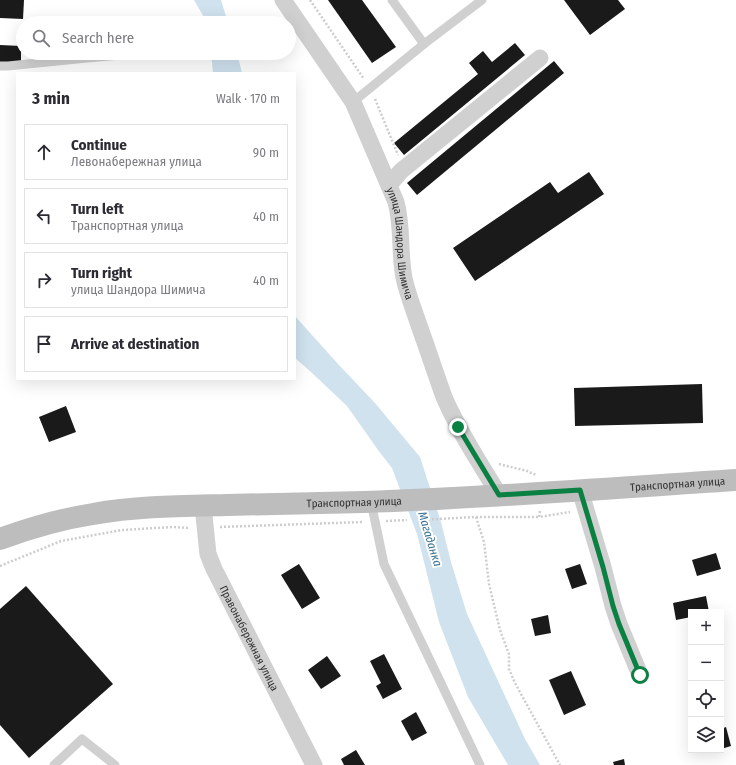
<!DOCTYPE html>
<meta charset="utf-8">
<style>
body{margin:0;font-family:"Fira Sans Condensed",sans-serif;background:#f2f2f3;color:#2b2b33}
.controls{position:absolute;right:12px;bottom:12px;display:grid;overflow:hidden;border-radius:0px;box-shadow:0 4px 16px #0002}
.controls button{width:36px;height:36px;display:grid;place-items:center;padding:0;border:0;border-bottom:1px solid #e1e1e2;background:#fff;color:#2b2b33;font:20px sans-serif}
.stop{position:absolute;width:12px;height:12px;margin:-9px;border:3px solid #0b8043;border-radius:50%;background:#fff}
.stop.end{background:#0b8043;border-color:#fff;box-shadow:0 1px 4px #0008}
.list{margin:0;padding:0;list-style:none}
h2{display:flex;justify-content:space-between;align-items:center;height:52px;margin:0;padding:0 16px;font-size:17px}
h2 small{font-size:13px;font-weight:400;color:#7c7c81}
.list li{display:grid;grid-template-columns:26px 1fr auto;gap:12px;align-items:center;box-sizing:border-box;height:56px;margin:0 8px 8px;padding:0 8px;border:1px solid #e1e1e2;border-radius:0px}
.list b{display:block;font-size:15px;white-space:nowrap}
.list p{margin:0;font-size:13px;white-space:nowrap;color:#7c7c81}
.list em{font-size:13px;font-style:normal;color:#7c7c81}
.icon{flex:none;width:22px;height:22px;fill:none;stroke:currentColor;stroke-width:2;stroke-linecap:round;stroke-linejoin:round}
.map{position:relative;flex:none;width:736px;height:765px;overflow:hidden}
.search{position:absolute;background:#fff;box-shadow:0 4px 16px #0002;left:16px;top:16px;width:280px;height:44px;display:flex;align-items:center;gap:10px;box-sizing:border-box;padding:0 14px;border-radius:22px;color:#7c7c81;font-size:15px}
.panel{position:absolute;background:#fff;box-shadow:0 4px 16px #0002;left:16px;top:72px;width:280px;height:308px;border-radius:0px}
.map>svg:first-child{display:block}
.water{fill:#cfe2ee}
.building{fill:#1a1a1a}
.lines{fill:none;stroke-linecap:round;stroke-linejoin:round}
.path{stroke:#cdcdcd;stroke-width:2.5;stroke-dasharray:2 2;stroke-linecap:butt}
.lane{stroke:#d0d0d0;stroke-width:9}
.street{stroke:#d0d0d0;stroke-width:17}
.secondary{stroke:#bdbdbd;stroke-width:22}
.route{stroke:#0b8043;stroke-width:5}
.labels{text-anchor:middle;stroke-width:4;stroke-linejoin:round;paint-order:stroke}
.street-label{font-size:11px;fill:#333;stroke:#fff}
.water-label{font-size:12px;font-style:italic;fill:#3f7597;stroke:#fff}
</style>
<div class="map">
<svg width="736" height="765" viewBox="0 0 736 765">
<rect width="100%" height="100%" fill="#fff"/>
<!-- water -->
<g class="water">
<path d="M194,0H221L228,23H206L205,19Z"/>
<path d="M211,53H237L242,73H213Z"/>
<path d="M295,316L338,364L375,403L420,457L441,522L451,562L467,614L525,739L540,765H508L468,697L439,622L417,534L392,468L378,450L347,406L311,372L295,358Z"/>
</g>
<!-- building -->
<g class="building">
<path d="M0,0H24L23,19L0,18Z"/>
<path d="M328,0H362L396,47L372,63Z"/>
<path d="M564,0H618L625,9L590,35Z"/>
<path d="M515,43L525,55L404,155L394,143L478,74L469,63L483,51L492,62Z"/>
<path d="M0,45L21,46V63L0,62Z"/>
<path d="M554,61L564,73L417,195L407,183Z"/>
<path d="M589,172L604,194L475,281L453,248L550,182L558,193Z"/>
<path d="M702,384L703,423L575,426L574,388Z"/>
<path d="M66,406L76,432L49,442L39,417Z"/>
<path d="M716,553L721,569L697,576L692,560Z"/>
<path d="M299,564L320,598L302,609L281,575Z"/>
<path d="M580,564L587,584L572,589L565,569Z"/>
<path d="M26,586L113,684L29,758L0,725V609Z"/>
<path d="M706,596L709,612H691V617L676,620L673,603Z"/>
<path d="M548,615L551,633L535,636L531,619Z"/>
<path d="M384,654L402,689L383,699L376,686L381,683L370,661Z"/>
<path d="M327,656L341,676L321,689L308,670Z"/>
<path d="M571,671L586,705L564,715L549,680Z"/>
<path d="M416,712L427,733L412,741L401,721Z"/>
<path d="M726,727L731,746L721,749V729Z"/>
<path d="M356,750L365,765H344L341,759Z"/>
<path d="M624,759L625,765H614L613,762Z"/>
</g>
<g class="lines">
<!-- path -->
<g class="path">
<path d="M310,0L364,79"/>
<path d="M375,99L398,155"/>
<path d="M499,464L527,471L536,475"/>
<path d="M540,511L539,517L570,512"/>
<path d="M476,517L484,542L489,584L500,630L509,654V669L515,683L560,765"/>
<path d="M420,520L475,517H539"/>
<path d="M386,521L407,520"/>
<path d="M220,527L363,522"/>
<path d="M0,566L61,541L122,530L173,527L189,528"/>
</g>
<!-- lane -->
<g class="lane">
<path d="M289,29L301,26"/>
<path d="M424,44L482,0"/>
<path d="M0,66H8L77,59L141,53"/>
<path d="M353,102L424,44L392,0"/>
<path d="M371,502L384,564L480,765"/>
<path d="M54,765L82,739L115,765"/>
</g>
<!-- street -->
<g class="street">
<path id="s1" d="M283,0L353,102L396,202C403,228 399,252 404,278C408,296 415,313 421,331C429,353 436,375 444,397C459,432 480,463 499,495"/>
<path d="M389,185L401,171L540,58"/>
<path d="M580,490L603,567L613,606L619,624L640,675"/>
<path id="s2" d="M203,506L208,554L214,569L314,765"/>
</g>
<!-- secondary -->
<path class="secondary" id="s3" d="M0,539C30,528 61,519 93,514C137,506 182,506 227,505C273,504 319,503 364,502C488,498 612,488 736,480"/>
</g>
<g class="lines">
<!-- route -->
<path class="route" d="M458,427L499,495L580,490L603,567L613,606L619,624L640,675"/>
</g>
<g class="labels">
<!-- street labels -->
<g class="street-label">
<text dy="4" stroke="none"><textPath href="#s1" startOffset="274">улица Шандора Шимича</textPath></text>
<text dy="4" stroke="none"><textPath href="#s3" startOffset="682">Транспортная улица</textPath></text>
<text dy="4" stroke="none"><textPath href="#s3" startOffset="358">Транспортная улица</textPath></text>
<text dy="4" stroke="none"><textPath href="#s2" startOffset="142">Правонабережная улица</textPath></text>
</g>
<!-- water labels -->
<g class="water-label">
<text transform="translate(430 539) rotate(73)" y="4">Магаданка</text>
</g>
</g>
</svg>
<div class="controls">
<button>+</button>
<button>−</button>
<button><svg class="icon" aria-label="locate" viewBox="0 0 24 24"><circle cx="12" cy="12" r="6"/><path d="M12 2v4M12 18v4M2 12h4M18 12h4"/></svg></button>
<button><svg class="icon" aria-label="layers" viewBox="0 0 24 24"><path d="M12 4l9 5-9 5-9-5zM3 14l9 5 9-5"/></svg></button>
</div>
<div class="stop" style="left:640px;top:675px"></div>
<div class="stop end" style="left:458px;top:427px"></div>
<div class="search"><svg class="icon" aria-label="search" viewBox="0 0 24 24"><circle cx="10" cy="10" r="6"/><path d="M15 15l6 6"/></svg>Search here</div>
<section class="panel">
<h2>3 min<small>Walk · 170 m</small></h2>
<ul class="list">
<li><svg class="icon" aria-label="ahead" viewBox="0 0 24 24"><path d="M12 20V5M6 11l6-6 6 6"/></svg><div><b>Continue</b><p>Левонабережная улица</p></div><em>90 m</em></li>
<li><svg class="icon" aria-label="left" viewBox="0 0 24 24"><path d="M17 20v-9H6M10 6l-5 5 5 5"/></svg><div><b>Turn left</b><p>Транспортная улица</p></div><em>40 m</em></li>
<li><svg class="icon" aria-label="right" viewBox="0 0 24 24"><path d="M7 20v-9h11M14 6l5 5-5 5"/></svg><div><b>Turn right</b><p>улица Шандора Шимича</p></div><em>40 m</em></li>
<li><svg class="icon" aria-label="arrive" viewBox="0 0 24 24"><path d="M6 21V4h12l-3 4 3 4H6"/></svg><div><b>Arrive at destination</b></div></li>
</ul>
</section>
</div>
